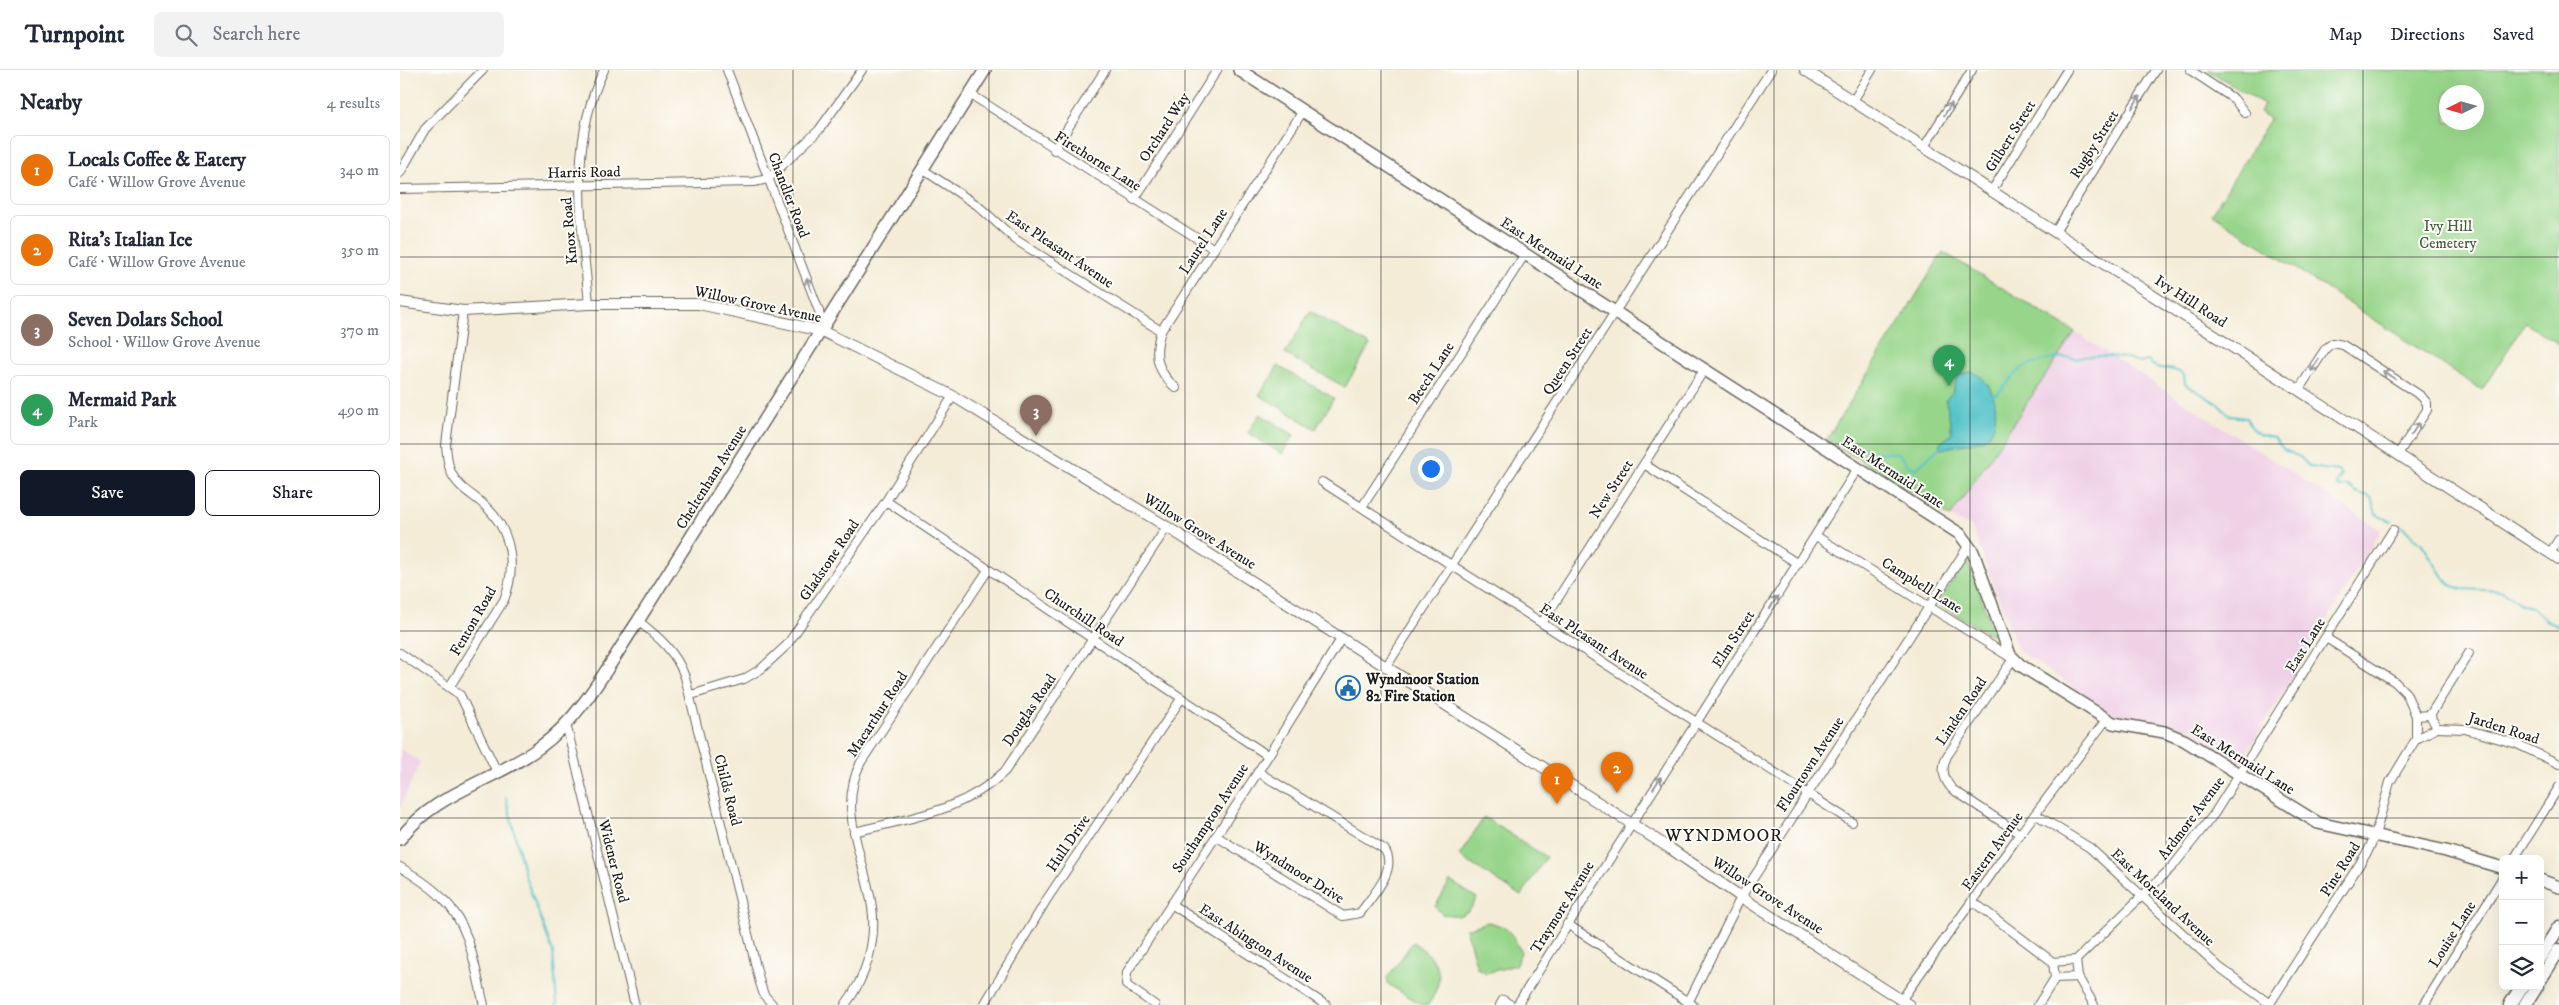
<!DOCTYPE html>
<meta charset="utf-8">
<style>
body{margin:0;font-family:"IM FELL DW Pica",serif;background:#f2f2f3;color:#1f2937}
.controls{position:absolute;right:15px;bottom:15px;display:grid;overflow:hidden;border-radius:8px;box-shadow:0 5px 20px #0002}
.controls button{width:45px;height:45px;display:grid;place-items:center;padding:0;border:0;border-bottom:1px solid #e0e1e3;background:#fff;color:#1f2937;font:25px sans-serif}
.compass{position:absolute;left:2039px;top:15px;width:45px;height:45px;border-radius:50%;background:#fff;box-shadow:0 5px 20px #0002;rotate:265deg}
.you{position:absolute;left:1030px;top:398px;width:18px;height:18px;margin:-12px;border:4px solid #fff;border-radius:50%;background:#1a73e8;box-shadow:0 0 0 8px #1a73e833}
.badge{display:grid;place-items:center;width:32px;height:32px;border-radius:50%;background:#111827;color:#fff;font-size:16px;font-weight:700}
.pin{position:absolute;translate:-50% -41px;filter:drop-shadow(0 1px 2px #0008)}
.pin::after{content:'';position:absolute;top:26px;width:18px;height:15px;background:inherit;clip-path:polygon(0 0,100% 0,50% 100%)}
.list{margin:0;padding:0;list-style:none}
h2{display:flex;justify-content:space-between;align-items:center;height:65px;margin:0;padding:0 20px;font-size:21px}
h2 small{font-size:16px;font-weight:400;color:#747a83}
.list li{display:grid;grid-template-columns:32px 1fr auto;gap:15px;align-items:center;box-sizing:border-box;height:70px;margin:0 10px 10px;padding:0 10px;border:1px solid #e0e1e3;border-radius:8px}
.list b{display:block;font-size:19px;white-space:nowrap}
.list p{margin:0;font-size:16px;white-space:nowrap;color:#747a83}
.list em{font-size:16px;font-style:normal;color:#747a83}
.actions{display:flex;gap:10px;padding:15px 20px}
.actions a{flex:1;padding:11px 0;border:1px solid #111827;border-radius:8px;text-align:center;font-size:18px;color:#111827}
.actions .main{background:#111827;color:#fff}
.icon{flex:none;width:28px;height:28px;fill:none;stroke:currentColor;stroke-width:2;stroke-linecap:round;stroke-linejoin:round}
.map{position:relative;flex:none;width:2159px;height:935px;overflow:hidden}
header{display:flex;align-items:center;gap:30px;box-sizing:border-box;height:70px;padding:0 25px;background:#fff;border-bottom:1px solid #e0e1e3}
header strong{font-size:24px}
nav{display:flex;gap:28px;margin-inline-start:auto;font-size:18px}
.search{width:350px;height:45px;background:#f2f2f3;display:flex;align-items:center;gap:12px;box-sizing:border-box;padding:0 18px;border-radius:8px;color:#747a83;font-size:19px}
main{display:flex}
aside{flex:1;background:#fff}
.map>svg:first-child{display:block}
.built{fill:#efd0e6}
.green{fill:#97d58a;stroke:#5a7853;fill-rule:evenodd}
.water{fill:#56c4ca;stroke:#397073}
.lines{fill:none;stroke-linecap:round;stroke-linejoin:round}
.stream{stroke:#56c4ca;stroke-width:2}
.minor-casing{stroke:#68655d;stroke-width:10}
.tertiary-casing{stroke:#68655d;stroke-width:12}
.secondary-casing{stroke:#68655d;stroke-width:14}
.primary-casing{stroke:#68655d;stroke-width:15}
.minor{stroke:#fff;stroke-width:8}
.tertiary{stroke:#fff;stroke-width:10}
.secondary{stroke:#fff;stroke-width:11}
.primary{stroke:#fff;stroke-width:12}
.oneway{stroke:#999}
.grid{fill:none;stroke:#1c1c1c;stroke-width:1;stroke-opacity:0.55}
.labels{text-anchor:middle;stroke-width:4;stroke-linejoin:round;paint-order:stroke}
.street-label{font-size:15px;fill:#1c1c1c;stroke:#fdfcf7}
.park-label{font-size:15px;fill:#475d42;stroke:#fdfcf7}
.poi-label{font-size:15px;font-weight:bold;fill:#1c1c1c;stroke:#fdfcf7;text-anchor:start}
.quarter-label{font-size:18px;letter-spacing:1px;fill:#1c1c1c;stroke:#fdfcf7}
</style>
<header>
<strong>Turnpoint</strong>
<div class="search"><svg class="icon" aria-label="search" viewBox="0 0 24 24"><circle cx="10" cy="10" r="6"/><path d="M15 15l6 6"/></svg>Search here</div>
<nav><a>Map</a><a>Directions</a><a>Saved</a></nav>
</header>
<main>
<aside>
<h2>Nearby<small>4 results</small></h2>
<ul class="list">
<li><span class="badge" style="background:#e8710a">1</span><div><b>Locals Coffee &amp; Eatery</b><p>Café · Willow Grove Avenue</p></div><em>340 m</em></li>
<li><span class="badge" style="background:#e8710a">2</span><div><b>Rita's Italian Ice</b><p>Café · Willow Grove Avenue</p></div><em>350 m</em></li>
<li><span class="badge" style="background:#8d6e63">3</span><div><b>Seven Dolars School</b><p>School · Willow Grove Avenue</p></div><em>370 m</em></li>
<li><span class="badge" style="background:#2e9e5b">4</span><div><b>Mermaid Park</b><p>Park</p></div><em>490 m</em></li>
</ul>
<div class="actions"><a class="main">Save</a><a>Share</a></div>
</aside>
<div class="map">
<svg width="2159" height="935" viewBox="0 0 2159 935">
<rect width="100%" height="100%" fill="#fdfcf7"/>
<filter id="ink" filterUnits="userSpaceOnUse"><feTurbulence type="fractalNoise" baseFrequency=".02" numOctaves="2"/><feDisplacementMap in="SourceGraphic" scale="10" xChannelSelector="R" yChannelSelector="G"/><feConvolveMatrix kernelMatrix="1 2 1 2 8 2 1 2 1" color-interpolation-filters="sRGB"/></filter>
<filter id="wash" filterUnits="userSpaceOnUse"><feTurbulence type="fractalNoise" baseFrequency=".0096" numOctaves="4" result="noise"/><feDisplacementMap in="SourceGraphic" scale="20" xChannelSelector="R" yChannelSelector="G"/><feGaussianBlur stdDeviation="1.12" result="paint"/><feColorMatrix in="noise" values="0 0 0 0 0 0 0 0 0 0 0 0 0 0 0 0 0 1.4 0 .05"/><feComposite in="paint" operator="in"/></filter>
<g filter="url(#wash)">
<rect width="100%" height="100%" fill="#f4ecd7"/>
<!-- built -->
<g class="built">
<path d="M1675,262L1981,460L1839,696L1792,659L1712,644L1618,580L1572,457L1550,447Z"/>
<path d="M0,679L20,692L0,737Z"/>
</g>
<!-- green -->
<g class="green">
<path d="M1808,0H2159V274L2125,253L2082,320L1812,144L1870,49L1860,42L1864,34ZM2046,22H2076V52H2046Z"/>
<path d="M1543,182L1675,262L1550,447L1427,369Z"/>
<path d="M910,241L970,275L945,317L885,284Z"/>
<path d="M878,296L934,328L916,359L859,325Z"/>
<path d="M860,344L894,365L882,384L848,363Z"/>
<path d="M1568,491L1593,562L1591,565L1538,534L1564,492Z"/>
<path d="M1084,747L1146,787L1121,826L1059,786Z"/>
<path d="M1050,811L1077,828L1070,840L1059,846L1042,844L1035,837Z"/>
<path d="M1088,852C1109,856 1113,865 1121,882L1116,895L1086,903L1077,898L1066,859Z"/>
<path d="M1013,872C1040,891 1047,906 1028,935H1022L988,914L987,908Z"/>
</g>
<!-- water -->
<path class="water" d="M1570,302C1595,305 1606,356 1583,370L1541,379L1539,374L1552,364L1546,329L1552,323L1558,305Z"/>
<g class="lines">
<!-- stream -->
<g class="stream">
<path d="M1592,326C1602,323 1609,310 1617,302C1627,292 1664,284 1676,289C1687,284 1730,285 1739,293L1748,291C1760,304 1770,294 1784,305L1785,314L1818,334L1830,346L1846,348L1852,358L1860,365L1874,368L1884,380L1900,387L1910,397L1938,401L1941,405L1937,414L1939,417L1948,416L1956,422L1971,427L1976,445L1991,451"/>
<path d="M1440,373L1457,375L1470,382L1498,383L1509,396L1516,399L1541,376"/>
<path d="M2001,456L2022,474L2043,507L2052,516L2061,519L2103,521L2119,533L2133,538L2148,552L2159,557"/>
<path d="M106,728L125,806L153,882L157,935"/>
</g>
</g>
</g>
<g filter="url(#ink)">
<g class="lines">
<defs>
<g id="minor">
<path d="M327,0L419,241L422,261"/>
<path d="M1790,0L1834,29L1845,43"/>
<path d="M570,24L814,179"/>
<path d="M1453,31L1472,0"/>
<path d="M1524,77L1572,0"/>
<path d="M654,80L705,0"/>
<path d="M522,99L577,135L616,170L761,261"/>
<path d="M0,103L25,59L83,0"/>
<path d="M368,109L419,60L462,0"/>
<path d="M0,119L354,112L368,109"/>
<path d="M1591,122L1667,0"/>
<path d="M734,130L817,0"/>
<path d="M1655,162L1756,0"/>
<path d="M189,234C182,155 167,74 204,0"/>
<path d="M776,318C757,302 753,285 761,261L903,41"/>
<path d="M1899,319L1926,278L1933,273L1943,275L2021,326L2027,333V340L1998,384"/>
<path d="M1244,394L1398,494"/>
<path d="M922,412L1452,752"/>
<path d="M486,431L867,685"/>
<path d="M962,437L1125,184"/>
<path d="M1416,466L1613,589L1547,686C1541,698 1543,709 1552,719L1620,764"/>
<path d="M2150,483L2159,469"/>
<path d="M238,551C259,567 276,582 285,607L360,913L364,925L373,935"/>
<path d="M1142,553L1304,300"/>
<path d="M1926,568L1995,612L2006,623L2016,646"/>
<path d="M0,583L60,625L97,702"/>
<path d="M986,597L1371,0"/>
<path d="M50,616L104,530C117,497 112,459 83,434C72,424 57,417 51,402C47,393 47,384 46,375L63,241"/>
<path d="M291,625L344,609L361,599L387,575L486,431L553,326"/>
<path d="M2030,645L2069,583"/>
<path d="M166,654L235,935"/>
<path d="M2037,658L2065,659L2117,674L2159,694"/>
<path d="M1635,744L1690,778L1819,897L1870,934"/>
<path d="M454,762C509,748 563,742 605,701L767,457"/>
<path d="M816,766L943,846L960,843C972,826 999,799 984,779L858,702"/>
<path d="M2114,789L2159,717"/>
<path d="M0,797C15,806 31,816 43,829C71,855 75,900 84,935"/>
<path d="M1572,831L1653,892"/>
<path d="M771,834L926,935"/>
<path d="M1167,854L1293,935"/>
<path d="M1676,890L1773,796L1814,744L1993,460"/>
<path d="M1676,890L1678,907L1655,908L1653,892Z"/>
<path d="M1678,907L1694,935"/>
<path d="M1502,929L1620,764L1706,650"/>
<path d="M445,935C466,908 477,871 472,837C465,788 436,741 461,692L588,500"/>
<path d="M584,935L647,829L781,629"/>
<path d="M755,935L726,915L727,902L858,702L941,569"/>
<path d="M1100,935L1103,930L1111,935"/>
<path d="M1117,935L1458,398"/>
<path d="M1287,935L1341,827L1569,475"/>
<path d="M1638,935L1655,908"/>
<path d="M1869,935L1968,781L1975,765L1990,712L2016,669V646L2030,645L2037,658L2016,669"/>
<path d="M2024,935L2103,807"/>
</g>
<g id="tertiary">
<path d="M1405,0L2159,489"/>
<path d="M0,232L63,241L189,234H299L422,261L553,326L764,455L1271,779L1341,827L1509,935"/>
</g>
<g id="secondary">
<path d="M839,0L1560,464L1573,482L1610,585L1620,595L1713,653L1764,662L1784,670L1918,753L2046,781L2103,798"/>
<path d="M0,769C35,722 95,711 140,677C183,646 209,594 238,551L585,0"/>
<path d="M2140,810L2159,817"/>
</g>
<g id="primary">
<path d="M2140,887L2159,857"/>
<path d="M2140,910L2159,880"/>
<path d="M2110,935L2122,916"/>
<path d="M2125,935L2137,916"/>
</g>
</defs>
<!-- minor casing -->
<use href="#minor" class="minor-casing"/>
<!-- tertiary casing -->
<use href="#tertiary" class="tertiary-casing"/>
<!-- secondary casing -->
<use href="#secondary" class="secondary-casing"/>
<!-- primary casing -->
<use href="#primary" class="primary-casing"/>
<!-- minor -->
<use href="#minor" class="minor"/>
<!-- tertiary -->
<use href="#tertiary" class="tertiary"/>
<!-- secondary -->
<use href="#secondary" class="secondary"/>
<!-- primary -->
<use href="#primary" class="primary"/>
</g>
<!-- one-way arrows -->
<defs><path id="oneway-shaft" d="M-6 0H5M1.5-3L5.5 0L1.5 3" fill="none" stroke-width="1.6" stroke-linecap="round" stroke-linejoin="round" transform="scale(1.25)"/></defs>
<g class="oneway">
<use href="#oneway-shaft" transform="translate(1736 32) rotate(-58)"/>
<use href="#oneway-shaft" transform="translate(1548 39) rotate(-58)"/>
<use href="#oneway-shaft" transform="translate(409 215) rotate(-111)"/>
<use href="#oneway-shaft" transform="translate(1915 295) rotate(123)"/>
<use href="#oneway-shaft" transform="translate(1989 305) rotate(-147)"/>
<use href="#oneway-shaft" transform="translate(2015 359) rotate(-57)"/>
<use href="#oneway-shaft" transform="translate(1374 532) rotate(-57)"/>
<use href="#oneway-shaft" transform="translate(1257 713) rotate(-57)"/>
</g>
</g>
<!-- grid -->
<path class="grid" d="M196,0V935M393,0V935M589,0V935M785,0V935M981,0V935M1178,0V935M1374,0V935M1570,0V935M1766,0V935M1963,0V935M0,187H2159M0,374H2159M0,561H2159M0,748H2159"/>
<!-- icons -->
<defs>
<symbol id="civic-ring" viewBox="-11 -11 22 22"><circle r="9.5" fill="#fdfcf7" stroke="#1f6fb2" stroke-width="1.5"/><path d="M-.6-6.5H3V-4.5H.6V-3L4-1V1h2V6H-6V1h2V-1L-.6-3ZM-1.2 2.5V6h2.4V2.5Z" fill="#1f6fb2"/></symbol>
</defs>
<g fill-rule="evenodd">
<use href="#civic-ring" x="934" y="604" width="28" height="28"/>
</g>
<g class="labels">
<!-- street labels -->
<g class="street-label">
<text transform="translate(764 57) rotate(-57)" y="5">Orchard Way</text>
<text transform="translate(1610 66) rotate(-58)" y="5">Gilbert Street</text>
<text transform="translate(1694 74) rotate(-58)" y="5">Rugby Street</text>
<text transform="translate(698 91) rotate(32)" y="5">Firethorne Lane</text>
<text transform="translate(184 102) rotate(-1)" y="5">Harris Road</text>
<text transform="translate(389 125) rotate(69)" y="5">Chandler Road</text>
<text transform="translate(169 161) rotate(-95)" y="5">Knox Road</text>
<text transform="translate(803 171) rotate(-57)" y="5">Laurel Lane</text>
<text transform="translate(660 179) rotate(34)" y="5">East Pleasant Avenue</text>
<text transform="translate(1152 183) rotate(33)" y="5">East Mermaid Lane</text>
<text transform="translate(1791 231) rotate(33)" y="5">Ivy Hill Road</text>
<text transform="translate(358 234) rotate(12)" y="5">Willow Grove Avenue</text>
<text transform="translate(1167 291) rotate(-57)" y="5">Queen Street</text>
<text transform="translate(1031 303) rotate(-57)" y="5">Beech Lane</text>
<text transform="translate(1493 402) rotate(33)" y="5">East Mermaid Lane</text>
<text transform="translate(311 407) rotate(-58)" y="5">Cheltenham Avenue</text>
<text transform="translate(1211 419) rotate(-57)" y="5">New Street</text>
<text transform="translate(800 461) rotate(32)" y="5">Willow Grove Avenue</text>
<text transform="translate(429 490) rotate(-56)" y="5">Gladstone Road</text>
<text transform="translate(1522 515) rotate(32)" y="5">Campbell Lane</text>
<text transform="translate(684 547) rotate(34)" y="5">Churchill Road</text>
<text transform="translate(73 551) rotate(-60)" y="5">Fenton Road</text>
<text transform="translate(1333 569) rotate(-57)" y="5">Elm Street</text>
<text transform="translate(1194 571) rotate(33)" y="5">East Pleasant Avenue</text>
<text transform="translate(1905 575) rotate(-58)" y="5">East Lane</text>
<text transform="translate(629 640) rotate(-56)" y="5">Douglas Road</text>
<text transform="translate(1561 641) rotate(-56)" y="5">Linden Road</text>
<text transform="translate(477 644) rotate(-57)" y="5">Macarthur Road</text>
<text transform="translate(2104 658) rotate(18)" y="5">Jarden Road</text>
<text transform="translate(1843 689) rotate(32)" y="5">East Mermaid Lane</text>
<text transform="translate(1410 694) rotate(-57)" y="5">Flourtown Avenue</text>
<text transform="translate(328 720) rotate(76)" y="5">Childs Road</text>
<text transform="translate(810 748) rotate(-57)" y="5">Southampton Avenue</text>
<text transform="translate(1791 748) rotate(-53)" y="5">Ardmore Avenue</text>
<text transform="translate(668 773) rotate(-56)" y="5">Hull Drive</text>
<text transform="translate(1592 781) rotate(-54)" y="5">Eastern Avenue</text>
<text transform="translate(214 791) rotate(76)" y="5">Widener Road</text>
<text transform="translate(1940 799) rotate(-58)" y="5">Pine Road</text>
<text transform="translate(899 802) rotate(32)" y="5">Wyndmoor Drive</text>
<text transform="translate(1368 825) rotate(33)" y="5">Willow Grove Avenue</text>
<text transform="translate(1763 827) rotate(43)" y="5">East Moreland Avenue</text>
<text transform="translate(1162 837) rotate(-58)" y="5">Traymore Avenue</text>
<text transform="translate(2052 864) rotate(-58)" y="5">Louise Lane</text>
<text transform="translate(856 873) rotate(33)" y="5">East Abington Avenue</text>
</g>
<!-- park labels -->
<g class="park-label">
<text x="2048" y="161">Ivy Hill<tspan x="2048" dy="17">Cemetery</tspan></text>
</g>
<!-- poi labels -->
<g class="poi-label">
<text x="966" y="614">Wyndmoor Station<tspan x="966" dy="17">82 Fire Station</tspan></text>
</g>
<!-- quarter labels -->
<g class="quarter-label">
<text x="1324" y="771">WYNDMOOR</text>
</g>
</g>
</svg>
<div class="controls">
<button>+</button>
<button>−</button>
<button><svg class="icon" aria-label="layers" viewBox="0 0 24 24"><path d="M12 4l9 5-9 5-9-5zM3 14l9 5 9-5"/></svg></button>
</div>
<svg class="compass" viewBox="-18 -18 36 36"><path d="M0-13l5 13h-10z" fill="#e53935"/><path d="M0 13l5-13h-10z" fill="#747a83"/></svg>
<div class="you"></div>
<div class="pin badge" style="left:1157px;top:734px;background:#e8710a">1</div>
<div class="pin badge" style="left:1217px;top:723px;background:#e8710a">2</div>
<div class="pin badge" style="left:636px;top:366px;background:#8d6e63">3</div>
<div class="pin badge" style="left:1549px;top:316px;background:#2e9e5b">4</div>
</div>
</main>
